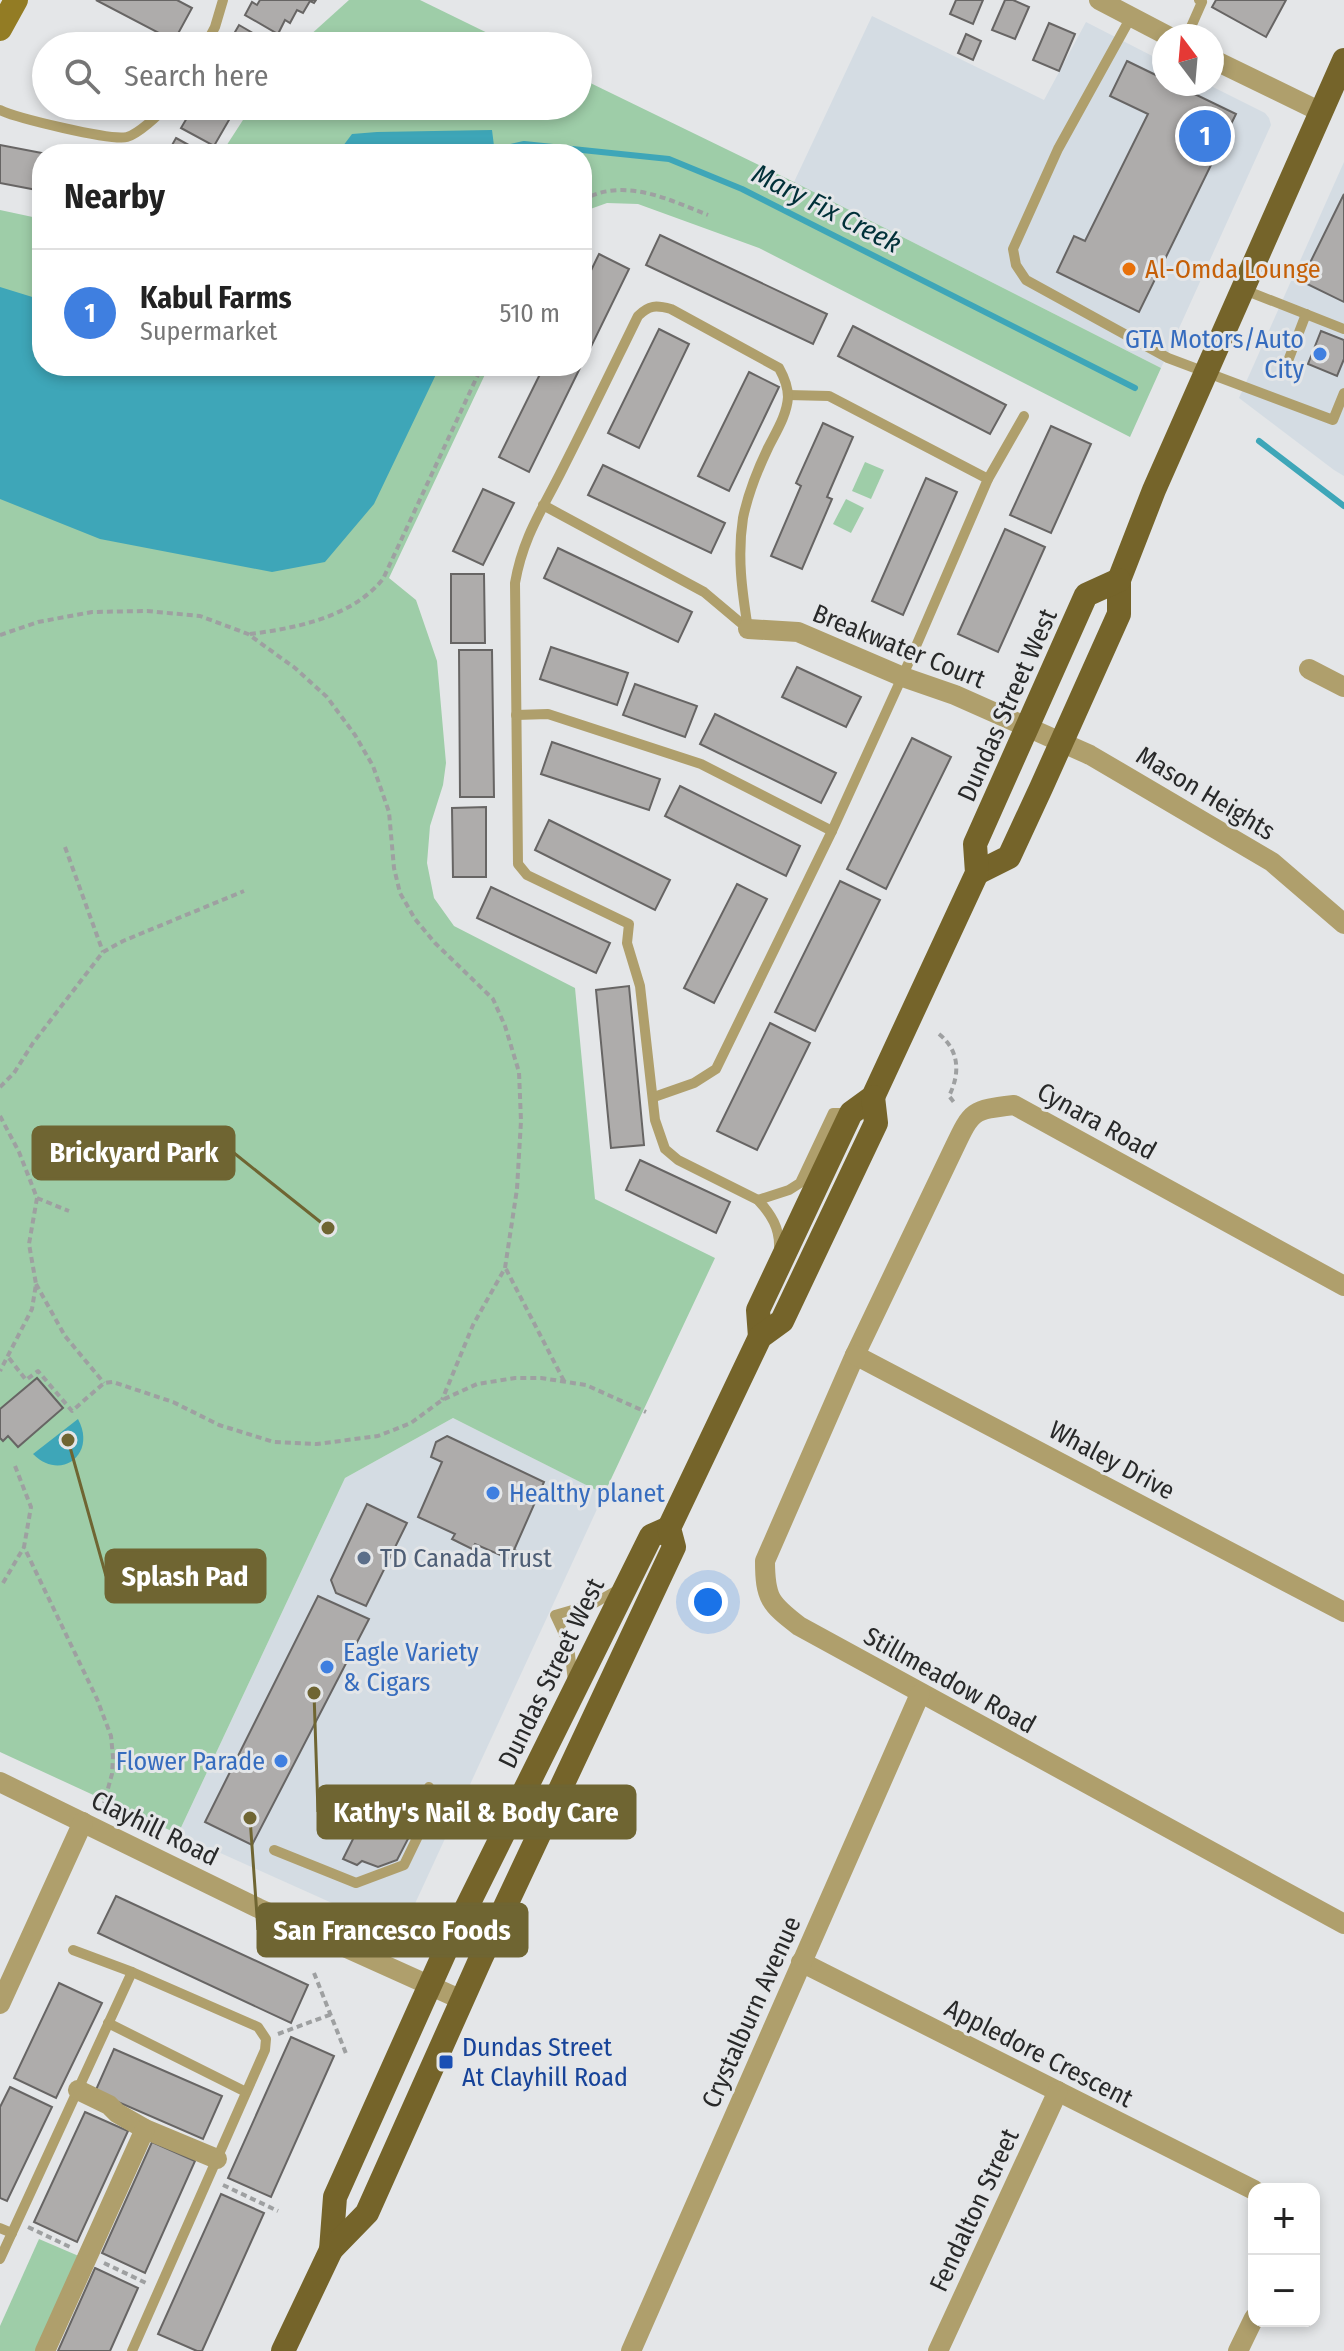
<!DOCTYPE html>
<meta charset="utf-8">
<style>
body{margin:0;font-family:"Fira Sans Condensed",sans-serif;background:#f2f2f2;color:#222}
.controls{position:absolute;right:24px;bottom:24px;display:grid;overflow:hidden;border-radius:16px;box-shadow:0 4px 12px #0003}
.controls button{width:72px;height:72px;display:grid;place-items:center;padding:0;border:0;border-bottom:2px solid #e0e0e0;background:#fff;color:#222;font:40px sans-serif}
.compass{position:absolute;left:1152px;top:24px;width:72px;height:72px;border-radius:50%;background:#fff;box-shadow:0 4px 12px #0003;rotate:344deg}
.you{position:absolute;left:708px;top:1602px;width:28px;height:28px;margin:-20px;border:6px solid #fff;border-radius:50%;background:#1a73e8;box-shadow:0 0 0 12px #1a73e833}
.badge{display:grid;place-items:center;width:52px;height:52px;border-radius:50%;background:#111827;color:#fff;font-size:26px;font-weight:700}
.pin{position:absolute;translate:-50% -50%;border:4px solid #fff;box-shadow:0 2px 8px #0006}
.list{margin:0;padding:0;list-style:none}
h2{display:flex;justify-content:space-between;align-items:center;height:104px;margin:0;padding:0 32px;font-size:34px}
h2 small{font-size:26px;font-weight:400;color:#767676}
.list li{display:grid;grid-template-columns:52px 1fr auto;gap:24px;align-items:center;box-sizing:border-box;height:128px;padding:0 32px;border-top:2px solid #e0e0e0}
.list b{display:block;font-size:30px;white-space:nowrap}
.list p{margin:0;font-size:26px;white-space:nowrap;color:#767676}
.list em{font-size:26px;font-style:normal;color:#767676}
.icon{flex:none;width:44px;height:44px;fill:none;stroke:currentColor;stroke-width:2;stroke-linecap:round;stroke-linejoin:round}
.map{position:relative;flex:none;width:1344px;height:2351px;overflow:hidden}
.search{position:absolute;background:#fff;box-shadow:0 4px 12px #0003;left:32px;top:32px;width:560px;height:88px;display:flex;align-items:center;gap:20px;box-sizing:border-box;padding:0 28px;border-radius:44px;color:#767676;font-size:30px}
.panel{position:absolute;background:#fff;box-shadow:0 4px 12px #0003;left:32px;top:144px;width:560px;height:232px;border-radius:32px}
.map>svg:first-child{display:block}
.built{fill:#d4dce3}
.green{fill:#9ecda8}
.water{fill:#3ea6b8}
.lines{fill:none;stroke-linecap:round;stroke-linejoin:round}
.stream{stroke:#3ea6b8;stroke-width:6}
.building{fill:#aeacab;stroke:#676564;stroke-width:2}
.path{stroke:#9ea0a1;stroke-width:4;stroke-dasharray:6 4;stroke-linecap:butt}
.lane{stroke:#af9f6c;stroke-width:10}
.street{stroke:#af9f6c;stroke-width:20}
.secondary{stroke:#937c24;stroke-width:24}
.primary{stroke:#75642a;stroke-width:24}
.food-dot{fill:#e8710a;stroke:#e4e6e8;stroke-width:3}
.shop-dot{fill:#3f7fe0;stroke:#e4e6e8;stroke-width:3}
.service-dot{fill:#5c6f8a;stroke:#e4e6e8;stroke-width:3}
.transit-dot{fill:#1a4fb4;stroke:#e4e6e8;stroke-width:3}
.labels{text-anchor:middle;stroke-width:6;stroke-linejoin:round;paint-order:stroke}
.food-label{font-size:26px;fill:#c56008;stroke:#e4e6e8;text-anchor:start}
.shop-label{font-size:26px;fill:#366cbe;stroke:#e4e6e8;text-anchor:end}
.street-label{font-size:26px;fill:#282929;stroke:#e4e6e8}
.service-label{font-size:26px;fill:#4e5e75;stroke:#e4e6e8;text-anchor:start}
.transit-label{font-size:26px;fill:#164399;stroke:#e4e6e8;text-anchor:start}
.water-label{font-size:28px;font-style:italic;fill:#003038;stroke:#e4e6e8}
.leader{fill:none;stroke:#6f6532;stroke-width:3}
.callout-dot{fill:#6f6532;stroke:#e4e6e8;stroke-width:3}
.callout{fill:#6f6532;stroke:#6f6532;stroke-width:3}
.callout-label{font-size:28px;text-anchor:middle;font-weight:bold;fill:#fff}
</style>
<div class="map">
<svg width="1344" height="2351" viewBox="0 0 1344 2351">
<rect width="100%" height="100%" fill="#e4e6e8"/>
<!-- built -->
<g class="built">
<path d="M872,16L1044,100L1086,22L1164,62V84H1207L1265,113L1269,118L1271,125L1161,368L794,182Z"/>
<path d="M1344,162V476L1334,470L1239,398Z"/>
<path d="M453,1418L604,1494L401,1934L178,1834L345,1478Z"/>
</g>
<!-- green -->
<g class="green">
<path d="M349,0H420L514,46H298Z"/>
<path d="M578,77L794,182L1161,368L1130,437L759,248L638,204L607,203L582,212V154H221L252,106H578Z"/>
<path d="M0,210L42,219V366H489L389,578L416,600L437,661L446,763L443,785L430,826L427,863L434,898L454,926L575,988L595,1199L715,1258L604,1494L453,1418L345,1478L178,1834L0,1752Z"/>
<path d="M865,462L884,470L871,499L852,491Z"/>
<path d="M846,499L864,508L851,533L833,524Z"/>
<path d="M39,2239L81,2257L39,2351H0V2326Z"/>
</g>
<!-- water -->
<g class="water">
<path d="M492,130L495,154H337L352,134L377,132Z"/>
<path d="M0,287L42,300V366H440L374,504L325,562L272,572L100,539L0,499Z"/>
<path d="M78,1419C97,1454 61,1482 33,1454Z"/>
</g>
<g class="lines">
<!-- stream -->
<g class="stream">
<path d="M479,154L524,144L669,159L742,189L1135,388"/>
<path d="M1259,441L1344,506"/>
</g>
</g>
<!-- building -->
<g class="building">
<path d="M96,0H177L192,8L174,41Z"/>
<path d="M260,0H316L314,3L310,1L303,13L297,10L290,23L285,20L278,34L245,15L252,2L257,5Z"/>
<path d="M956,0H983L973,24L950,14Z"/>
<path d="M1005,0H1013L1029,7L1015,39L992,30Z"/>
<path d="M1216,0H1286L1266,37L1212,7Z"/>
<path d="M1049,23L1075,34L1059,71L1033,60Z"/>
<path d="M239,25L272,44L271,46H227Z"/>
<path d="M966,34L981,41L973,60L958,53Z"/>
<path d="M46,56V81L36,76Z"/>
<path d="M1127,61L1164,79V84H1174L1236,114L1139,312L1057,272L1074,236L1085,241L1148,114L1110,96Z"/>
<path d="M194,106H237L214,146L181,128Z"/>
<path d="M176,138L205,154H167Z"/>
<path d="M0,145L47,154H42V191L0,183Z"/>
<path d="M1344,194V302L1301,281Z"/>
<path d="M660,235L827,314L813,344L646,265Z"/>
<path d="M599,254L629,269L586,357L582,355V289Z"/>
<path d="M853,326L1006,405L990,434L838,356Z"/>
<path d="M659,329L689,344L639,448L608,433Z"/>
<path d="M1321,331L1344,340V359L1337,376L1308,364Z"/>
<path d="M544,366H581L529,472L499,457Z"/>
<path d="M749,372L779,387L729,491L698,476Z"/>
<path d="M823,423L853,437L827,497L832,499L802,569L771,556L801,486L796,483Z"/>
<path d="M1051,426L1091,444L1051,533L1010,515Z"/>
<path d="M603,465L725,523L711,553L588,495Z"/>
<path d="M926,478L957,492L903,615L872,601Z"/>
<path d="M483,489L514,503L483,565L453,551Z"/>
<path d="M1005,529L1045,547L998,652L958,634Z"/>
<path d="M558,548L692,612L678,642L544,578Z"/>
<path d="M451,574H484L485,643H451Z"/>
<path d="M551,647L628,673L617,705L540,679Z"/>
<path d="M459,650H492L494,797H460Z"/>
<path d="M797,667L861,697L846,727L782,697Z"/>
<path d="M635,684L697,706L685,737L623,715Z"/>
<path d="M715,714L836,773L821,803L700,744Z"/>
<path d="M912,738L951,757L886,889L847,869Z"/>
<path d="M552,742L660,779L649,810L541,774Z"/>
<path d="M680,786L800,846L786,876L665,816Z"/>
<path d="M486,807V877H453L452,808Z"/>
<path d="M549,820L670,880L655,910L535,850Z"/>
<path d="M840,881L880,900L815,1031L775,1012Z"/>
<path d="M737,884L767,899L714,1003L684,988Z"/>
<path d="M491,887L610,943L596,973L477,918Z"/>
<path d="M629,986L644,1145L611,1148L596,990Z"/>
<path d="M770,1023L810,1043L757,1150L717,1131Z"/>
<path d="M640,1160L730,1202L716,1233L626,1190Z"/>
<path d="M37,1378L63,1408L18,1447L8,1436L3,1441L0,1438V1409Z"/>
<path d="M447,1436L544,1482L514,1550L519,1552L514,1561L475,1544L472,1549L452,1539L455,1534L418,1517L442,1462L431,1457L436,1442Z"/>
<path d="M367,1504L407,1523L366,1606L336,1593L331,1580Z"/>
<path d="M318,1596L369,1619L252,1845L205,1822Z"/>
<path d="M402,1789L415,1795L409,1806L422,1812L397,1860L378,1867L362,1861L357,1865L343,1859L377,1791L396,1800Z"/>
<path d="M116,1896L308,1985L291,2023L98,1933Z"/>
<path d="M59,1983L102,2003L56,2098L14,2078Z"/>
<path d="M291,2037L334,2056L271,2197L228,2178Z"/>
<path d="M114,2049L222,2096L203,2139L95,2092Z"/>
<path d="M10,2087L52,2107L7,2201L0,2198V2107Z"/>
<path d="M85,2112L128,2131L77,2242L34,2222Z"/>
<path d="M152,2142L195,2161L145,2273L102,2253Z"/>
<path d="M221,2194L264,2213L202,2351H197L158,2334Z"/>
<path d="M95,2268L138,2288L110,2351H58Z"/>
</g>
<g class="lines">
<!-- path -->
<g class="path">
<path d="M582,200C625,177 667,199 708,215"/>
<path d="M250,634C297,628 352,617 383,579L482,366"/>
<path d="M0,635L38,622L92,612L147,611L200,616L248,634L295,668L327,697L355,735L373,766L389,812L394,868L400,893L415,919L435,943L493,999L505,1026L519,1072L521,1121L517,1189L505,1268L473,1325L442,1400"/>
<path d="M65,847L103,952"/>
<path d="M939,1034C960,1051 960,1074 949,1096L956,1105"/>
<path d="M0,1087L14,1073L33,1043L103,952L123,941L244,891"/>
<path d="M0,1116L19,1152L37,1198L29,1244L36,1284L32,1309L0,1371"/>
<path d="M37,1198L69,1211"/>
<path d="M506,1269L564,1381"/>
<path d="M36,1284L65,1336L104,1383"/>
<path d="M9,1358L26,1380L38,1371L72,1411L104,1383L113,1382L173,1402L219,1425L274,1442L317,1444L378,1436L411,1423L442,1400L477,1384L515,1378H541L586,1385L646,1412"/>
<path d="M15,1466L31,1507L24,1547L97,1699L111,1736L113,1757L112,1774L104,1803"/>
<path d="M3,1583L24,1547"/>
<path d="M314,1973L347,2056"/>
<path d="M278,2034L332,2014"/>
<path d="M223,2185L278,2211"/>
<path d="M28,2227L70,2247"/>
<path d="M104,2263L146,2283"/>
</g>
<!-- lane -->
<g class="lane">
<path d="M1131,17L1058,149L1013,249L1016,265L1026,280L1168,358L1333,420L1344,393"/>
<path d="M1187,36L1202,2L1199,0"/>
<path d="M205,46L215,27L223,0"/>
<path d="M0,110C16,118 111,141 127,137C138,134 159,115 166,106"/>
<path d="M1242,289L1344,329"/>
<path d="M1288,361L1306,314"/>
<path d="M788,395L829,396L988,479"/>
<path d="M543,505L704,592L748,629"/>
<path d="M748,629C742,591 737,556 743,518C748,494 757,471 768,448C776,432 787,415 788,397C788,386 784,377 779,368L671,309C656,305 649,305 638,316C613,367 588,419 562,470C542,510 523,537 515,583L518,864L527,875L629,924L627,943L640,986L655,1120L665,1149L678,1160L758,1200C771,1214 780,1228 779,1248"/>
<path d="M516,715L548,714L701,764L832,831"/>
<path d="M654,1097L694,1083L716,1069L832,831L913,653L988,479L1024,416"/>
<path d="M758,1200L789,1190L800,1183L833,1113H851"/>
<path d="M573,1682L569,1645L555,1615L593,1604L619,1589"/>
<path d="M274,1850L356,1883L404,1865L433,1805L429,1787"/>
<path d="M73,1950L132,1972L258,2027L266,2039L265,2050L132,2351"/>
<path d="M108,2023L246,2092"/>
<path d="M0,2228L12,2233"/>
<path d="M0,2259L132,1972"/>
</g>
<!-- street -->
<g class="street">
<path d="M1099,0L1168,36"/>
<path d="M1212,59L1321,112"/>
<path d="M748,629L798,632L903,677L955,695L1090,755L1272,862L1344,924"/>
<path d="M1309,669L1344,687"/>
<path d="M1344,1286L1014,1105C972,1110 972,1110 954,1148L855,1355L765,1561C765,1598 770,1604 799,1626L1344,1924"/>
<path d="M855,1355L1344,1612"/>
<path d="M0,1782L258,1908L462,2000"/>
<path d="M801,1962L1254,2190"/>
<path d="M0,2004L83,1822"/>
<path d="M78,2090L109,2105L117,2113L145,2129L217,2159"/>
<path d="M45,2351L145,2129"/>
<path d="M631,2351L920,1694"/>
<path d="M938,2351L1058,2091"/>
<path d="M1238,2351L1254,2318"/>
</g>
<!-- secondary -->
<path class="secondary" d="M0,29L16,0"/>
<!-- primary -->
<g class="primary">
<path d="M977,873L1009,857L1041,788L1119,614V580L1154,490L1344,60"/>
<path d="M760,1337L758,1310L851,1113L873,1097L977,873L975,844L1086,595L1119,580"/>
<path d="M331,2250L335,2197L448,1945L651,1536L669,1528"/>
<path d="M283,2351L331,2250L367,2213L481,1958L674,1547L669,1528L760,1337L782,1321L876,1123L873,1097"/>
</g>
</g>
<!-- markers -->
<circle class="food-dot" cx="1129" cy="269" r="8"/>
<g class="shop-dot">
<circle cx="1320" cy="354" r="8"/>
<circle cx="493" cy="1493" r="8"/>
<circle cx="327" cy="1667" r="8"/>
<circle cx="281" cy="1761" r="8"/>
</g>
<circle class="service-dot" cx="364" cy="1558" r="8"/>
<rect class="transit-dot" x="438" y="2054" width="16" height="16" rx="4"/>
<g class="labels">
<!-- food labels -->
<g class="food-label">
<text x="1145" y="278">Al-Omda Lounge</text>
</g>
<!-- shop labels -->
<g class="shop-label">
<text x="1304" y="348">GTA Motors/Auto<tspan x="1304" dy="30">City</tspan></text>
<text x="509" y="1502" text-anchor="start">Healthy planet</text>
<text x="343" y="1661" text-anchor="start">Eagle Variety<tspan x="343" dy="30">&amp; Cigars</tspan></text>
<text x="265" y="1770">Flower Parade</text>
</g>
<!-- street labels -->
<g class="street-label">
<text transform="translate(899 646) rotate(22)" y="9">Breakwater Court</text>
<text transform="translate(1007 705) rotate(-66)" y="9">Dundas Street West</text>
<text transform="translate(1206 793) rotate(31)" y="9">Mason Heights</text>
<text transform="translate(1097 1121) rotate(29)" y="9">Cynara Road</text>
<text transform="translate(1112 1460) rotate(28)" y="9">Whaley Drive</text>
<text transform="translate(551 1673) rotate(-64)" y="9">Dundas Street West</text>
<text transform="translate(950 1680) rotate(29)" y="9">Stillmeadow Road</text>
<text transform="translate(155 1828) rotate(26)" y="9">Clayhill Road</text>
<text transform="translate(751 2012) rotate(-66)" y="9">Crystalburn Avenue</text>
<text transform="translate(1039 2053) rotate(27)" y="9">Appledore Crescent</text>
<text transform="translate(974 2210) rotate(-65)" y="9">Fendalton Street</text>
</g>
<!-- service labels -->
<g class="service-label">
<text x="380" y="1567">TD Canada Trust</text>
</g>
<!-- transit labels -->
<g class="transit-label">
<text x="462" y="2056">Dundas Street<tspan x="462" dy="30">At Clayhill Road</tspan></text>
</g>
<!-- water labels -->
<g class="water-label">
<text transform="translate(827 208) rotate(27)" y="10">Mary Fix Creek</text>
</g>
</g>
<!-- callouts -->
<path class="leader" d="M328 1228L234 1153M68 1440L106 1576M314 1693L318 1812M250 1818L258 1930"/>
<g class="callout-dot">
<circle cx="328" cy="1228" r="8"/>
<circle cx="68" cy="1440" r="8"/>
<circle cx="314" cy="1693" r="8"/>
<circle cx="250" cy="1818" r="8"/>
</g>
<g class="callout">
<rect x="33" y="1127" width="201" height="52" rx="8"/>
<rect x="106" y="1550" width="159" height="52" rx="8"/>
<rect x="318" y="1786" width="317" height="52" rx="8"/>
<rect x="258" y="1904" width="269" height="52" rx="8"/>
</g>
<g class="callout-label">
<text x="134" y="1162">Brickyard Park</text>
<text x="185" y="1586">Splash Pad</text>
<text x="476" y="1822">Kathy's Nail &amp; Body Care</text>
<text x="392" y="1940">San Francesco Foods</text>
</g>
</svg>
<div class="controls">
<button>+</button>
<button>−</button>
</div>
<svg class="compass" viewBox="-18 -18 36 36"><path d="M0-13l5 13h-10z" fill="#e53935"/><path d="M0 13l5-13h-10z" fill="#767676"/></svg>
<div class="you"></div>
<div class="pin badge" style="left:1205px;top:136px;background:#3f7fe0">1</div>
<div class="search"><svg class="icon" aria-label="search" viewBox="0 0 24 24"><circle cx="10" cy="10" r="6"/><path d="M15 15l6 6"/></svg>Search here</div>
<section class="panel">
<h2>Nearby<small></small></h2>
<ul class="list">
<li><span class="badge" style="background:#3f7fe0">1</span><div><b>Kabul Farms</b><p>Supermarket</p></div><em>510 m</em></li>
</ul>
</section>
</div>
